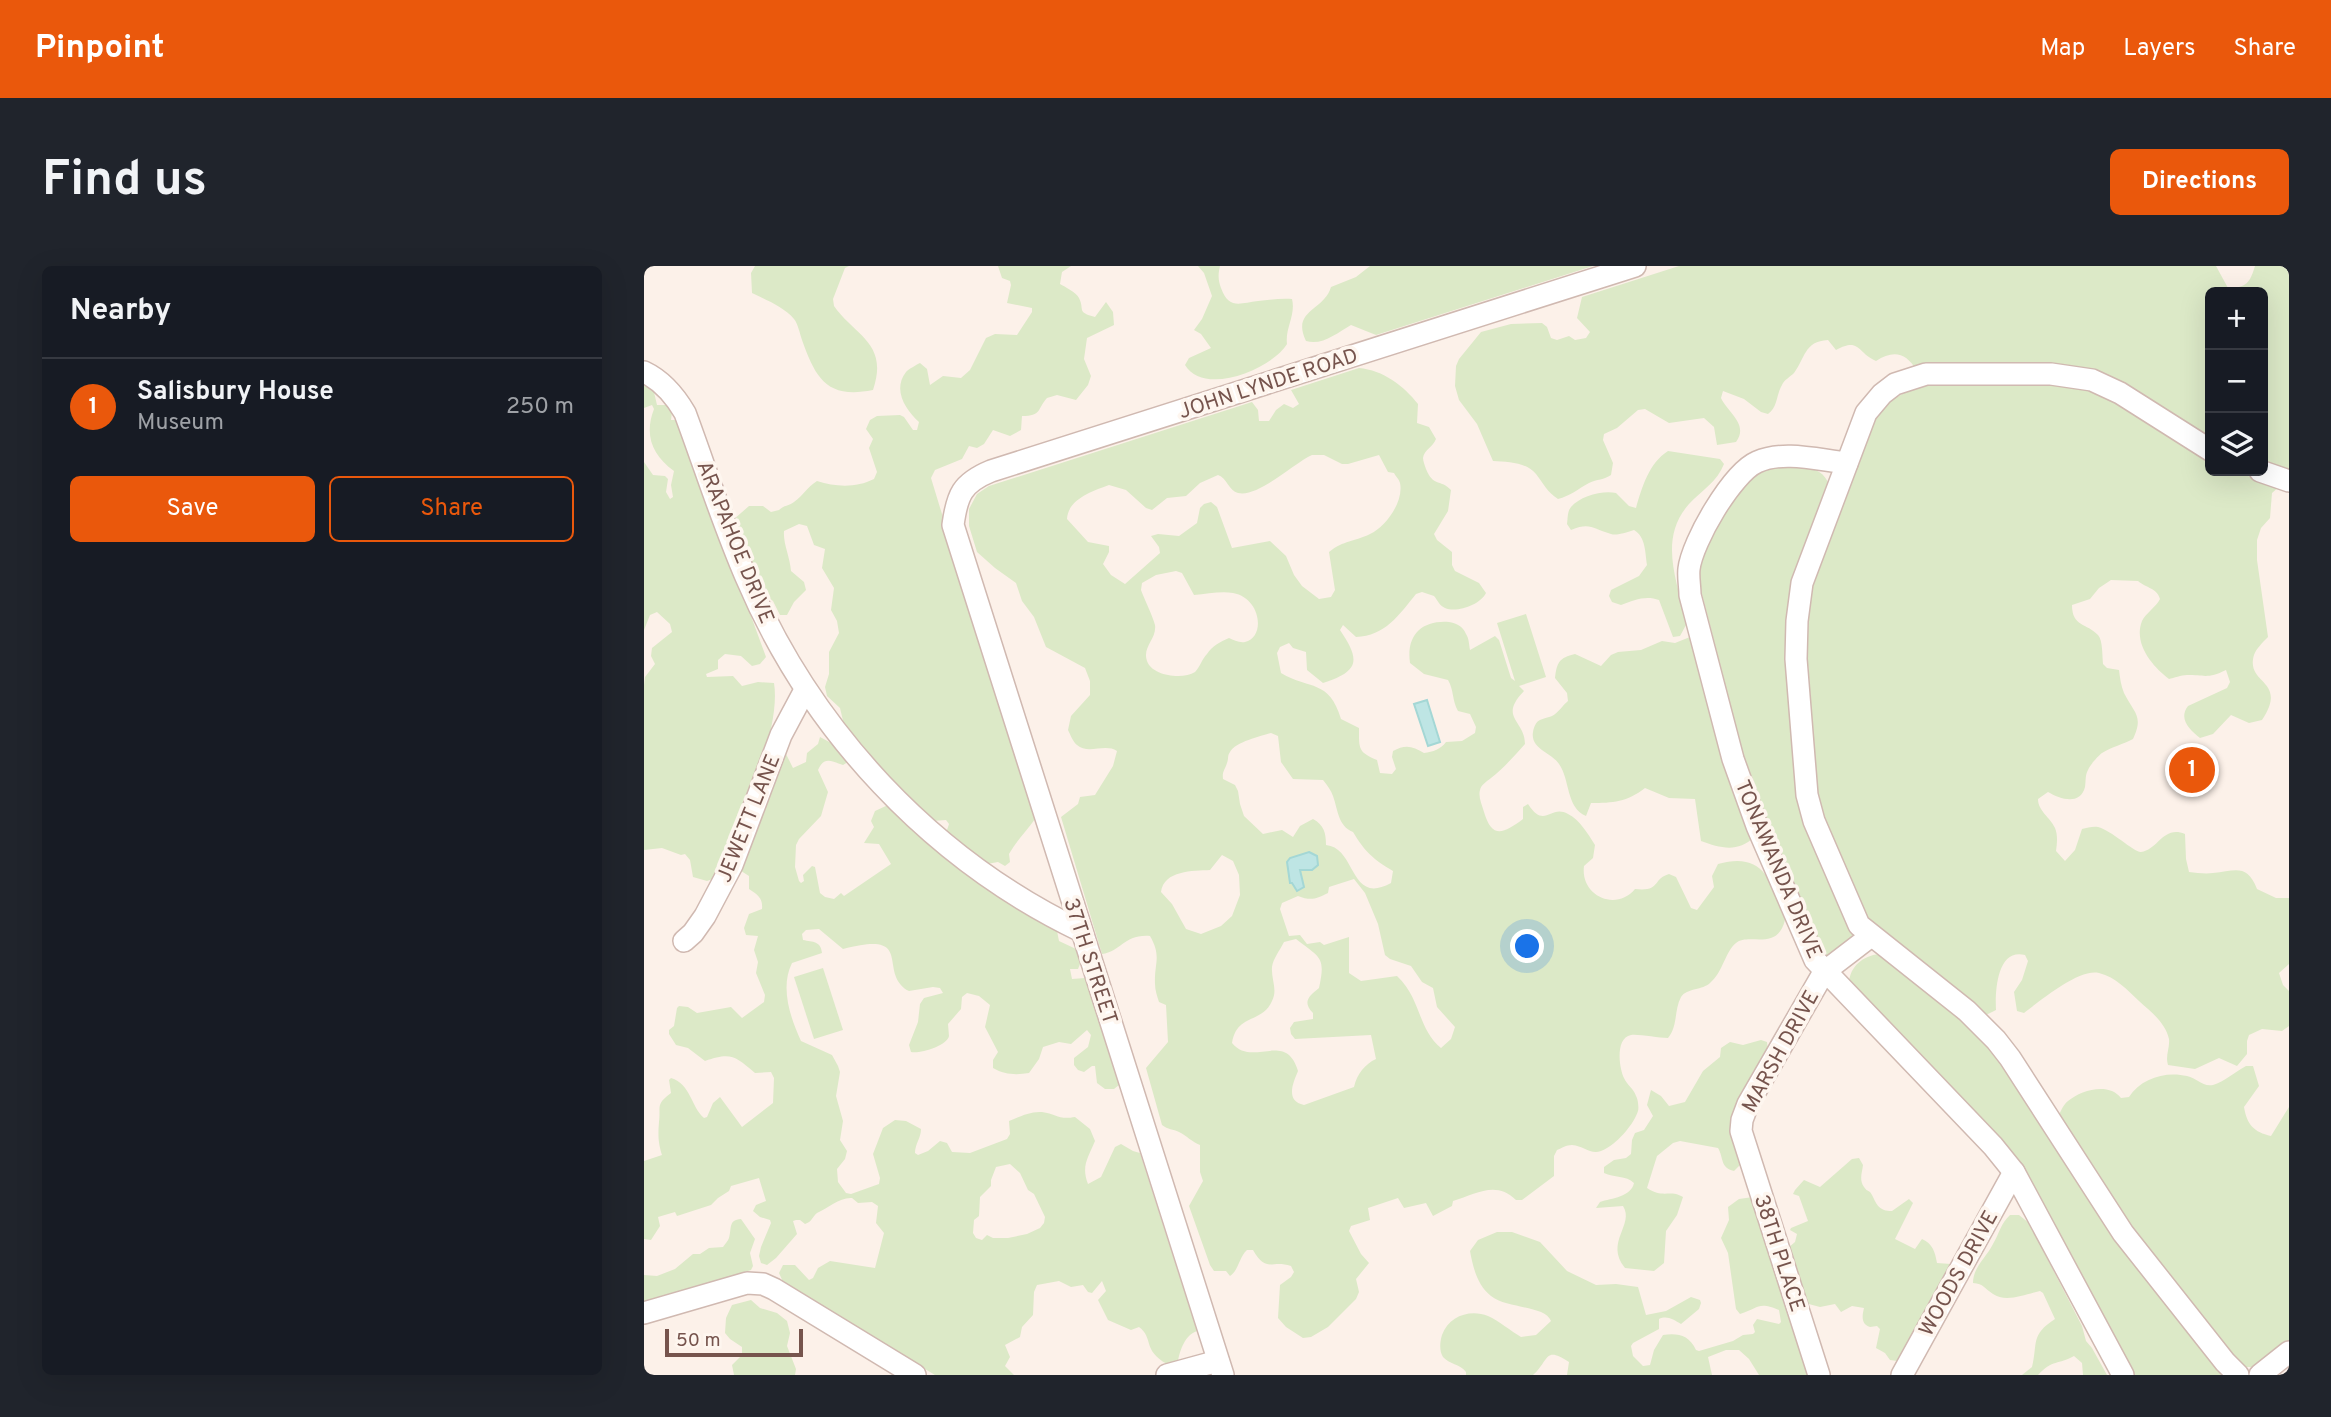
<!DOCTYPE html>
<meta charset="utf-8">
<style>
body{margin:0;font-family:Overpass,sans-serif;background:#20242c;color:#f1f3f6}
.controls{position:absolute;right:21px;top:21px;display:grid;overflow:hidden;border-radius:10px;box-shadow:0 7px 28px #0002}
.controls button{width:63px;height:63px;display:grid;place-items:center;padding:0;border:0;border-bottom:2px solid #363941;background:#171b24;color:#f1f3f6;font:35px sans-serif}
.scale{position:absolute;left:21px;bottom:18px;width:138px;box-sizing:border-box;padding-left:7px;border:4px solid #76544d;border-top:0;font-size:19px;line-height:24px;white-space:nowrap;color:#76544d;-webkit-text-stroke:5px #fef6ef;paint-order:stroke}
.you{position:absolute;left:884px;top:681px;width:24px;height:24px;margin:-18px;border:5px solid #fff;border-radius:50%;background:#1a73e8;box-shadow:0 0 0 10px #1a73e833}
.badge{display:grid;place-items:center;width:46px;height:46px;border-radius:50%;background:#ea580c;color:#fff;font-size:23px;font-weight:700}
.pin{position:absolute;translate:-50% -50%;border:4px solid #fff;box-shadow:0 2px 7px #0006}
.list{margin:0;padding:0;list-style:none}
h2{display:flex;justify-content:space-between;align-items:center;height:91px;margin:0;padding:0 28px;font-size:30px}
h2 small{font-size:23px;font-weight:400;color:#9ea1a6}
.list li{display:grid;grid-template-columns:46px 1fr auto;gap:21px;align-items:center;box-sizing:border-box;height:98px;padding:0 28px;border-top:2px solid #363941}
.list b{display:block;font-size:26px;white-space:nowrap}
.list p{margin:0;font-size:23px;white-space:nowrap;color:#9ea1a6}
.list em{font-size:23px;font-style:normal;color:#9ea1a6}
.actions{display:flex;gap:14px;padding:21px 28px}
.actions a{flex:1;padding:16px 0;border:2px solid #ea580c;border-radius:10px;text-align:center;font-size:24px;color:#ea580c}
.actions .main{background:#ea580c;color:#fff}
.icon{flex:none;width:38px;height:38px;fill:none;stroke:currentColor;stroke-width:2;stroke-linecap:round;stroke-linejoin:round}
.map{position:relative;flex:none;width:1645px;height:1109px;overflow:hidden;border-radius:10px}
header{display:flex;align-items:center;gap:42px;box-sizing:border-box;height:98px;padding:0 35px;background:#ea580c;color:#fff}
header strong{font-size:33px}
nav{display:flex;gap:38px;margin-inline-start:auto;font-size:24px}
.intro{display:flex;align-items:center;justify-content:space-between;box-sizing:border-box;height:168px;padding:0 42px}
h1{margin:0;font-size:49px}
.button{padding:18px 32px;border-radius:10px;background:#ea580c;color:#fff;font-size:24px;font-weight:700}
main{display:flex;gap:42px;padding:0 42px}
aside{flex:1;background:#171b24;border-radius:10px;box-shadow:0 7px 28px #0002}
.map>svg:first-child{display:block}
.green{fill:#dce9c7;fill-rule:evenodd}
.water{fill:#bee5e4;stroke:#a4d7d5;stroke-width:2}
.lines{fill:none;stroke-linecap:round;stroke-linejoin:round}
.street-casing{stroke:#d0b9b1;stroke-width:24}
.street{stroke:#fff;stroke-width:21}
.labels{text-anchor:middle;stroke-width:7;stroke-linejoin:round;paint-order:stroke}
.street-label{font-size:21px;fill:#76544d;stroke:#fef6ef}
</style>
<header>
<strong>Pinpoint</strong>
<nav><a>Map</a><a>Layers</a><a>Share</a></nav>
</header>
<div class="intro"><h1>Find us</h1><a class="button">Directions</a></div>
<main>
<aside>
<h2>Nearby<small></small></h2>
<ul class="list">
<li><span class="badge">1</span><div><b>Salisbury House</b><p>Museum</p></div><em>250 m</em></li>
</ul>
<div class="actions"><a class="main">Save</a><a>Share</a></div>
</aside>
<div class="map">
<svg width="1645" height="1109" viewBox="0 0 1645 1109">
<rect width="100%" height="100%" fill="#fcf1e9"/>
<!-- green -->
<g class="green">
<path d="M111,0H205L201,2L189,33L190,40C211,70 245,77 229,124C183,133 172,113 158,74C156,68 154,58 150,53C140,41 122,34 108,27L107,7Z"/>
<path d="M354,0H427L418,6L416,18C421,21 432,26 435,32C441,44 432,46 451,51L462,36L469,46L470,59L443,72L440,93L447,110L444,119L432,134L413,129L403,132C393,143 398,150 378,150L377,164L366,170L349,164L340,178L333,182L325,180L318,193L291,204L287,212L391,553C382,566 373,574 365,588L366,596L361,600L354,596L343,598L302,567L305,558L302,554L288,555L249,517L201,463L196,442L183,430L181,421L185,408V386L195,367L193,355L187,344L190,322L178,302L181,283L170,279L163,260L155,258L140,265C139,278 146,291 147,305L160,316L162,324L150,336L143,349H136L129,335L118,326L89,254L105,240H119L127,246L135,244C140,239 145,240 150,236C159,230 163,221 173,215C192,221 212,222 230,213L233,206L225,182L229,173L222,163L226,154L233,150L256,149L260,151L269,164H273L275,156C262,144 248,124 262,106C265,103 272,99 276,97L283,103L286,119L299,110L317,112L326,104L342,72L351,68L373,69L388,46V42L363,37L367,19L366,15L358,12Z"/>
<path d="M554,0H576C574,8 574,14 577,22C585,44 596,37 614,35C625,34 637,32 648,33C652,49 641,62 643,78C628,103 560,131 541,99L545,92L567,82L557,68L550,64L558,53L568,30L560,7Z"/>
<path d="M726,0H949L732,69L707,59C693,67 678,80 662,75C647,44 680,45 687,21L712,11Z"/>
<path d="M1035,0H1572L1584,22C1602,22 1606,17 1611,0H1645V206L1619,198V26H1566V172L1485,126L1273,105C1262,86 1249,84 1232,95C1213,87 1216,71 1192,84L1184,74C1160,75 1161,93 1150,107C1146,111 1140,114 1138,119C1132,129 1134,141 1124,148L1117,146L1100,133L1079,125L1077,132C1084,147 1105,158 1092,176L1073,179L1070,161L1060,152L1025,157L1001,143L994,144L973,162L960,168L959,174L969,197L967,209C960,214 953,213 945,217C934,223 926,230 914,233C903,226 900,218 892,208C882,196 864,196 849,195L833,158L815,134L811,120L812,100L815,93L837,66L867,58L898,57L903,61L907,72L913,74L925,70L931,74L942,72L946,66L933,52L938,31Z"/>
<path d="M715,102C739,104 760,120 774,138L773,157L785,161L792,173C789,181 780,184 779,192C779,195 781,200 782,203C789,221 797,213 807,224L804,245L790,268L793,274L808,286V299L811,305L835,317L842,327C836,339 813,347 801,342C796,340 794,335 790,330L778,326L772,328C755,349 741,370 712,371L699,359L696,364C717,395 715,405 679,417L663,404L662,386L649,382L645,377L636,381L633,387L637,407C666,424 685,413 697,453L715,462C715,483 714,486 733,494L736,507L748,508L752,503L748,491L749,485C761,478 769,480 780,487C789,486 797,483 802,476L818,475L831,467L832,461L826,448L814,445C808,435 810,424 804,414L780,408L766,397C762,369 778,354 805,356C812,357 819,360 822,368C825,372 825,379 826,384L851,370L855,374L867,412L871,415L853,357L882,348L902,411L875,420L880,425C854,452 881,454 881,478C870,490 860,502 847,512C842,516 837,519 836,524C834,531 838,539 840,546C848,573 859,568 879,553V541L884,538C901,564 906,538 924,548C936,554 944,568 951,579L949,592L940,600C936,630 972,646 991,623C1017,626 1008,613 1025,608L1032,611L1047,642L1053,644L1070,621L1068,610L1074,598C1121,585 1128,617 1141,654C1133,686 1105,666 1092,677C1081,686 1079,706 1066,717C1059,724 1043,722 1037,731C1030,744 1034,760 1024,772C1014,772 995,768 987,769C971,772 975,802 980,812C983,819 990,823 992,830C994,833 995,842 994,845C990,858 974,876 963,882C948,892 942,880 928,879C922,879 918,882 913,884L910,890V910L878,934H872C852,914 832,928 809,935L808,940L789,950L782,937L760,942L754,932L724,942L726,954L707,960L705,965L717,988L725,997L712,1013L715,1026L712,1033L684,1061L667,1071L659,1072L642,1061L634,1052L636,1019L647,1011L650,1006L647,1000C627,993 623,1008 609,984H603C595,991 595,1004 586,1010L582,1005H570L566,999L545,940L559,915L556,906V879C548,876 543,870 535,866C529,863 524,864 518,859L502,802L524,776L522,739L515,736C513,730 511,724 511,718C510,697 518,691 506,670C480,668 477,686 458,688L417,551L434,538L436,531L451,529L469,500L473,485C461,477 444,489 433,479C429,476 426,468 424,464L427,450L446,429V415L441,402L402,381L390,351L378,335L372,317L351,302L333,286L325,260V243L333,228L345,220L608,136L614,144L615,155H625L632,144L640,138L649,142L655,138L647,124ZM668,189H680L698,198H704L735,189L744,206L750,207C752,211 755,213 756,217C760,235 742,261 726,268C710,276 700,274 685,286L691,324L687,331L675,333L658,320L650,309L642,290L626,275L588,282L573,241L567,236L560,238L556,242L553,257L535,270L514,268L507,270L515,281L516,287L481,318L467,309L459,298L465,286V280L444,276L423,253C424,233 449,225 465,219L482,224L502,242L508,244L523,232L542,230L556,217L574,209C583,212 585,225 594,227C614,232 650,197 668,189ZM532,305L538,307L550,329C563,328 577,325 589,327C617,332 622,371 601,376C595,377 590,374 585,372C576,376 568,380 563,388C558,393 556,401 551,406C539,414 508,410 503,395C498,381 513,373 511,359C508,348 501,335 497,324L498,317L512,309ZM627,467L634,470L637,496L649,513L679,514C683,519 687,524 689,530C694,544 694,560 709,566C721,586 729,593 749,605L747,617C705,640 713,582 682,579C682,567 680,559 669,553L656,560L649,571L638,564L619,568L600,550L596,538L594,525L591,519L579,513C578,505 581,504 583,497C585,492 583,490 586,486C591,476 617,470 627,467ZM578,589L589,595L595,609L596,629L588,650L577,660L557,668L542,663L528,638L517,626C520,604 549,605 566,604ZM710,613L721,627L734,658L741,689L746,693L767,700L778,716L789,722L793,741L811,761L807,773L797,782C773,762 778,734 753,710L717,715L705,707V671L680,679L676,676L663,678L656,669L645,670L636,643L638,637L654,630C667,635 672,633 684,627L685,621ZM652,673C676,692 682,690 675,722C665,730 658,736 669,747V753L650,756L646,762L647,768L651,773L727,769L732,793C721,798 713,808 710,821L660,839C641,835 649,817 654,805C642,764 608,802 588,777C593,747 618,758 628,735C634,724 627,713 628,701C629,693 636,684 640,676Z"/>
<path d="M0,115L9,122L13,139H23L28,146L27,154H35L122,391L116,398L108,400L97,390L81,388L74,394V403L62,408L63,411L89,410L98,420L114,416L130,417C138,466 93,562 74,611L63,615L49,611L46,594L41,588L37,589L18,582L0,584V419L1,411L11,398L7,390L8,382L28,366L26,358L13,346L6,349L0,364V196L9,209L21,210L24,213L22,226L26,233L29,231L27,219L30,205C8,189 0,169 10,143L8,139L0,142Z"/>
<path d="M1392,115L1443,123L1460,128L1566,190V205H1594L1604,210L1636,220L1628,227L1626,252L1617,262L1613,274V294L1624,371C1619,376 1612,383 1610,389C1601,419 1645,413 1618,454L1605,457L1587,449L1569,468L1556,472C1546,464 1534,453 1544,440L1583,422L1586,416L1582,404C1564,413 1561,409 1543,409C1537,409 1530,412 1525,413C1509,401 1489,378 1498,355C1502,347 1512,341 1516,333C1513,322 1502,322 1494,315L1467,314L1455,322L1446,333L1428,339C1428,361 1443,357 1454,369C1459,375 1458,389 1459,398L1463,402L1475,404C1476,412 1477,420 1480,427C1490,447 1500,450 1489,473C1480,478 1467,481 1458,487C1454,490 1446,499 1444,504C1441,509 1442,515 1441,521C1436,540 1416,533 1404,526L1394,533C1394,545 1406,551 1411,562C1414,569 1413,578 1412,585L1421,595L1431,584L1438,563C1443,562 1449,560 1454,561C1467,564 1491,587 1497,586C1514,584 1519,559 1541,568L1542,593L1545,606C1553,607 1562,608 1569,607C1591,605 1603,597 1613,623L1632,632H1645V698L1635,707L1639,719L1645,725V760L1638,765L1618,763L1605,769L1603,775V788L1593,800L1575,792L1551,803L1524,799C1521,790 1526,782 1525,773C1521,756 1507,746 1495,735C1483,724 1472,711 1455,707C1435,702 1396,735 1380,747L1373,745L1370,726L1378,714L1384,695L1381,689C1353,682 1351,725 1352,744L1342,749L1224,655L1178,548L1174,534L1162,371L1169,319L1226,159L1243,137L1267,123L1280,120Z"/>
<path d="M1024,185L1076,193L1080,198C1073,216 1058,224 1045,238C1015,272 1032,312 1041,351L1042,359L1036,370L1029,371L1015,334C1002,329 990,334 977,339L968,336L965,330L967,324L995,310L1003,299C1001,287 1002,271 990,264C983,266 973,270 967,268C948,263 947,256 927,264L923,258C924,252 923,246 927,241C936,230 959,224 972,227L985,240L992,242C998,221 1005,197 1024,185Z"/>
<path d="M1136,200C1157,201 1180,198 1186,222L1157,306L1150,445L1209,663L1207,676L1187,692L1178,686L1116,541L1100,492L1056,320C1055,312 1055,305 1056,298C1061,274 1091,224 1111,210C1118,205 1128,202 1136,200Z"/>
<path d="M1051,369L1110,571C1094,587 1076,582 1057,575L1051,533L1025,532L1001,522C983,536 969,537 947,537L942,550C922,542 926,513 915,498C908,487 886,483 889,466C892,452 897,454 908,450C914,447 919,439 924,435L923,427L911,412C913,396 915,392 931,388L957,400L967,389L974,386L997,384L1018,375L1031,377Z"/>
<path d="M176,471L189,478L204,496L199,499C187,495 180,490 174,504L184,526L177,550L155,573L152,579L151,601L155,615L157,617L160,615L159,609L168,600L171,601L176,627L181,631L190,633L197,627L200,630L247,598L235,578L220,577L230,561L227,555L231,545L244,539C293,589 354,629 413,665L415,675L432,683L436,698L434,703H426L428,713L441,712L475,819L470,823H461L453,817L451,800H448L440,806L434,804L430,799V792L444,781L447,769L443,764L427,778L415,776L399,781L395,793L385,807C373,809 361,809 349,802V794L354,786L341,761L346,739L335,730L323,727L318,731L317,743L304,758C304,758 305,769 305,770C303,780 276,788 267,786L265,779L274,756L276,738L280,732L299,727L296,722L289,721L265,725C232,707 273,663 199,683L175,663L162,664L158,668L159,674C169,676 177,675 178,687L148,697C136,721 146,751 157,775L188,789L194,800L196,806L192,830L199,855L196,874L203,885L201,893L193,903L194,916L202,927L207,928L235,918L236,912L229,888L239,862L251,854L262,855L277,863C277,872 271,878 271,887L274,889L284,885L296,875L303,877L308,886L326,887L363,873L366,868L365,855C375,851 386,845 398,846C412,848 415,854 431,851L446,863L451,875C444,892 437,900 444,918L457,911L471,881L477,878L489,885L496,887L553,1065C541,1069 536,1084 534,1095L523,1098C498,1084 510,1072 495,1061L487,1064L464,1054L454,1034L462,1025L458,1015L448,1027L444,1026L439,1019L427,1021L415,1015L393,1019L390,1026L389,1049L378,1061L376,1071L361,1079L366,1091L361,1100L370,1109H291L140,1018L135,1007L139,999H151L165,1014L169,1012L174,1002L186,995L231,1002L240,967L232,957L234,940L228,936L214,937L208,932C196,931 184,942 173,947C168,951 168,956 161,958L156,954H152L149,955L153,968L132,992L123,999L117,997L115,990L117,981L127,957L126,954L116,951L109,945L112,939L122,935L115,912L87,920L85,925L74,932L67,939L33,950L31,946L14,951L16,960L7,974L0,973V895L18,889C14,876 14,869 15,856C17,840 11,839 27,827L25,814L27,812C47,818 47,841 60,852L63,851L69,837L76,831L98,861L129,837L130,812L127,806L111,807C91,790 87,786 61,795L44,782L32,779L25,768V764L30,760L33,742L35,740L44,741L53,747L87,741L98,752L120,736L121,729L112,707L114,696L110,684L114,670L102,669L100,662L105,648L118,643C119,632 114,629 105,623V610L94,603L141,486L149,502L162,496L163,487L174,478ZM366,898L376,907L384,924L390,928L401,951L400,957L396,962L383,968L364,972H349L343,969L338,974L332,972L329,967L330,954L335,950L336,931L347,920V914L352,901Z"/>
<path d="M1235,688L1245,693L1349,780L1579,1109H1489L1389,918L1378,903L1205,717C1206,700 1219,690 1235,688Z"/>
<path d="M179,702L199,764L170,773L150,711Z"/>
<path d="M1117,774L1123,776L1124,785L1087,852L1086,860L1098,897L1090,905C1076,902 1080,892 1074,882L1036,875L1029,877L1013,890L1003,922C1020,933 1025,923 1039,931L1033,949L1022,965L1020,997L1010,1005L981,1002C960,976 991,959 979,940L952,942L956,936C968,932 987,931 990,917C982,909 970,912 960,907V901L970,894L982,892L987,888L988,874L991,867L1000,864L1009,850L1003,839L1007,824L1017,830L1025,840L1041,836L1059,805L1076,791L1077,782L1086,776L1099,779Z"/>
<path d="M1602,800H1609L1615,820L1600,841C1603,859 1610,866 1627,870L1645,841V1075L1610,1101H1598L1502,984L1415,849C1417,844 1420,838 1424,835C1437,824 1465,816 1477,832L1485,831C1497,812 1522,805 1543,810C1553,812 1558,821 1569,819C1580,816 1592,805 1602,800Z"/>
<path d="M1215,892L1219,899C1218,907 1215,914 1220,921C1224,927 1225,923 1228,929C1233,939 1235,945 1248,945L1265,933L1269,937L1251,973L1271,983L1278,973C1289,978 1291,986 1293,997L1307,998L1253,1095L1246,1094L1241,1087L1232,1082L1236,1063L1233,1060L1226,1061C1217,1058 1218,1050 1220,1042L1208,1040L1197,1046L1191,1038L1176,1041L1161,1037L1144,982L1151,976L1153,968L1146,964L1147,962L1164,955L1155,930L1149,928L1151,924L1160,914L1176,921L1208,893Z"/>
<path d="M1109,931L1166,1109H1115L1105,1093L1095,1084H1082L1064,1091L1068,1109H923L925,1096C900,1079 905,1095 889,1109H822V1106C816,1098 805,1098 799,1091C795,1085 796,1075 798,1069C805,1050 826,1043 844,1050C855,1055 867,1065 877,1071L892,1069L907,1055C901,1039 863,1043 847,1030C833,1019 829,1001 826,985L834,974L853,966H868L896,976L923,1005L952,1019L972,1018L994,1021L1002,1049L1022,1045L1047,1031L1056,1034L1057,1037L1055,1043L1037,1058C1030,1054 1023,1049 1015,1053V1063L989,1077L987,1080L989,1090L999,1100L1006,1099L1010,1084L1019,1069C1034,1067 1045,1069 1052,1084L1055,1085L1089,1075L1099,1069L1109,1068L1111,1066L1109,1059L1113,1053L1135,1058L1137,1056L1135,1044C1114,1035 1115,1042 1096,1048L1092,1043L1084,987L1077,972L1085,954L1084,941L1095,933Z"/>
<path d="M1366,949H1375L1385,957L1438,1060L1442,1075L1448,1082L1463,1109H1439L1438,1097L1430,1090C1414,1099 1409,1093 1394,1109H1378L1388,1101C1394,1077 1386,1069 1411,1053L1399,1027L1396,1025C1382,1028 1362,1037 1349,1028C1340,1022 1340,1018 1329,1017C1329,1001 1342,992 1349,978C1355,968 1357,957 1366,949Z"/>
<path d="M97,953L111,973L106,987L109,1000L107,1004L0,1039V1009L13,1010L31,1003L49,988H56L65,982L79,981C81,978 84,975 85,972C88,962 84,954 97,953Z"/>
<path d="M107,1034L116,1042L133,1047L143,1055L146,1067L143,1080L152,1103L151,1109H90L88,1099L98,1089V1081L86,1073L81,1067L82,1052L88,1039Z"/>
</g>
<!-- water -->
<g class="water">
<path d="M783,434L796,476L784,480L770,438Z"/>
<path d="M665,586L673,590L674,599L668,604H656L660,621L653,625L648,617H646L643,596L646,592Z"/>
</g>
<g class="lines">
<defs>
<g id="street">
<path d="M0,106C19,115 31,130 41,147C61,201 79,258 102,311C167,464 287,593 437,665"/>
<path d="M1566,184L1476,127L1448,114L1407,108H1282L1251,118L1238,128L1222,147L1158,317L1153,355L1152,393L1163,529L1170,555L1215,659L1323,745L1352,774L1366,792L1479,967L1581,1096L1594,1109"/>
<path d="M1203,197C1174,194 1140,184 1113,196C1088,207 1048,276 1045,303C1044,311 1046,321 1046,329L1089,493L1113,560L1171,694L1349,880L1370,906L1479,1109"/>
<path d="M1616,205L1645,215"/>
<path d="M40,675L49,667L61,650L88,599L137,469L161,424"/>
<path d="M0,1047L103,1017L119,1018L130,1023L271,1109"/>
<path d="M523,1109L574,1095"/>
<path d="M579,1109L309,259C313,229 318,217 347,205L991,0"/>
<path d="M1175,1109L1097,865L1098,854L1104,838L1180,706L1227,670"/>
<path d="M1258,1109L1370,906"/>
<path d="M1616,1109L1645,1086"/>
</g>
</defs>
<!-- street casing -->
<use href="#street" class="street-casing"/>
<!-- street -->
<use href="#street" class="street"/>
</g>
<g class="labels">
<!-- street labels -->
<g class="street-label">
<text transform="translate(624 117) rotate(-18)" y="7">JOHN LYNDE ROAD</text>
<text transform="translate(92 276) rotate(68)" y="7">ARAPAHOE DRIVE</text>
<text transform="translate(104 552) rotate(-68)" y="7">JEWETT LANE</text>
<text transform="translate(1135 603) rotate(67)" y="7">TONAWANDA DRIVE</text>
<text transform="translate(447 695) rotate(72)" y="7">37TH STREET</text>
<text transform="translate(1136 785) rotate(-61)" y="7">MARSH DRIVE</text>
<text transform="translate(1136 987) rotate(72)" y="7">38TH PLACE</text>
<text transform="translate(1314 1007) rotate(-61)" y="7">WOODS DRIVE</text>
</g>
</g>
</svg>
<div class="controls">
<button>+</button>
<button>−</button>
<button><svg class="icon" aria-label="layers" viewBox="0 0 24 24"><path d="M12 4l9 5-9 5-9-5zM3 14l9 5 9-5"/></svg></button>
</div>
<div class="scale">50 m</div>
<div class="you"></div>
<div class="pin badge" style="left:1548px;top:504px">1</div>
</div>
</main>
